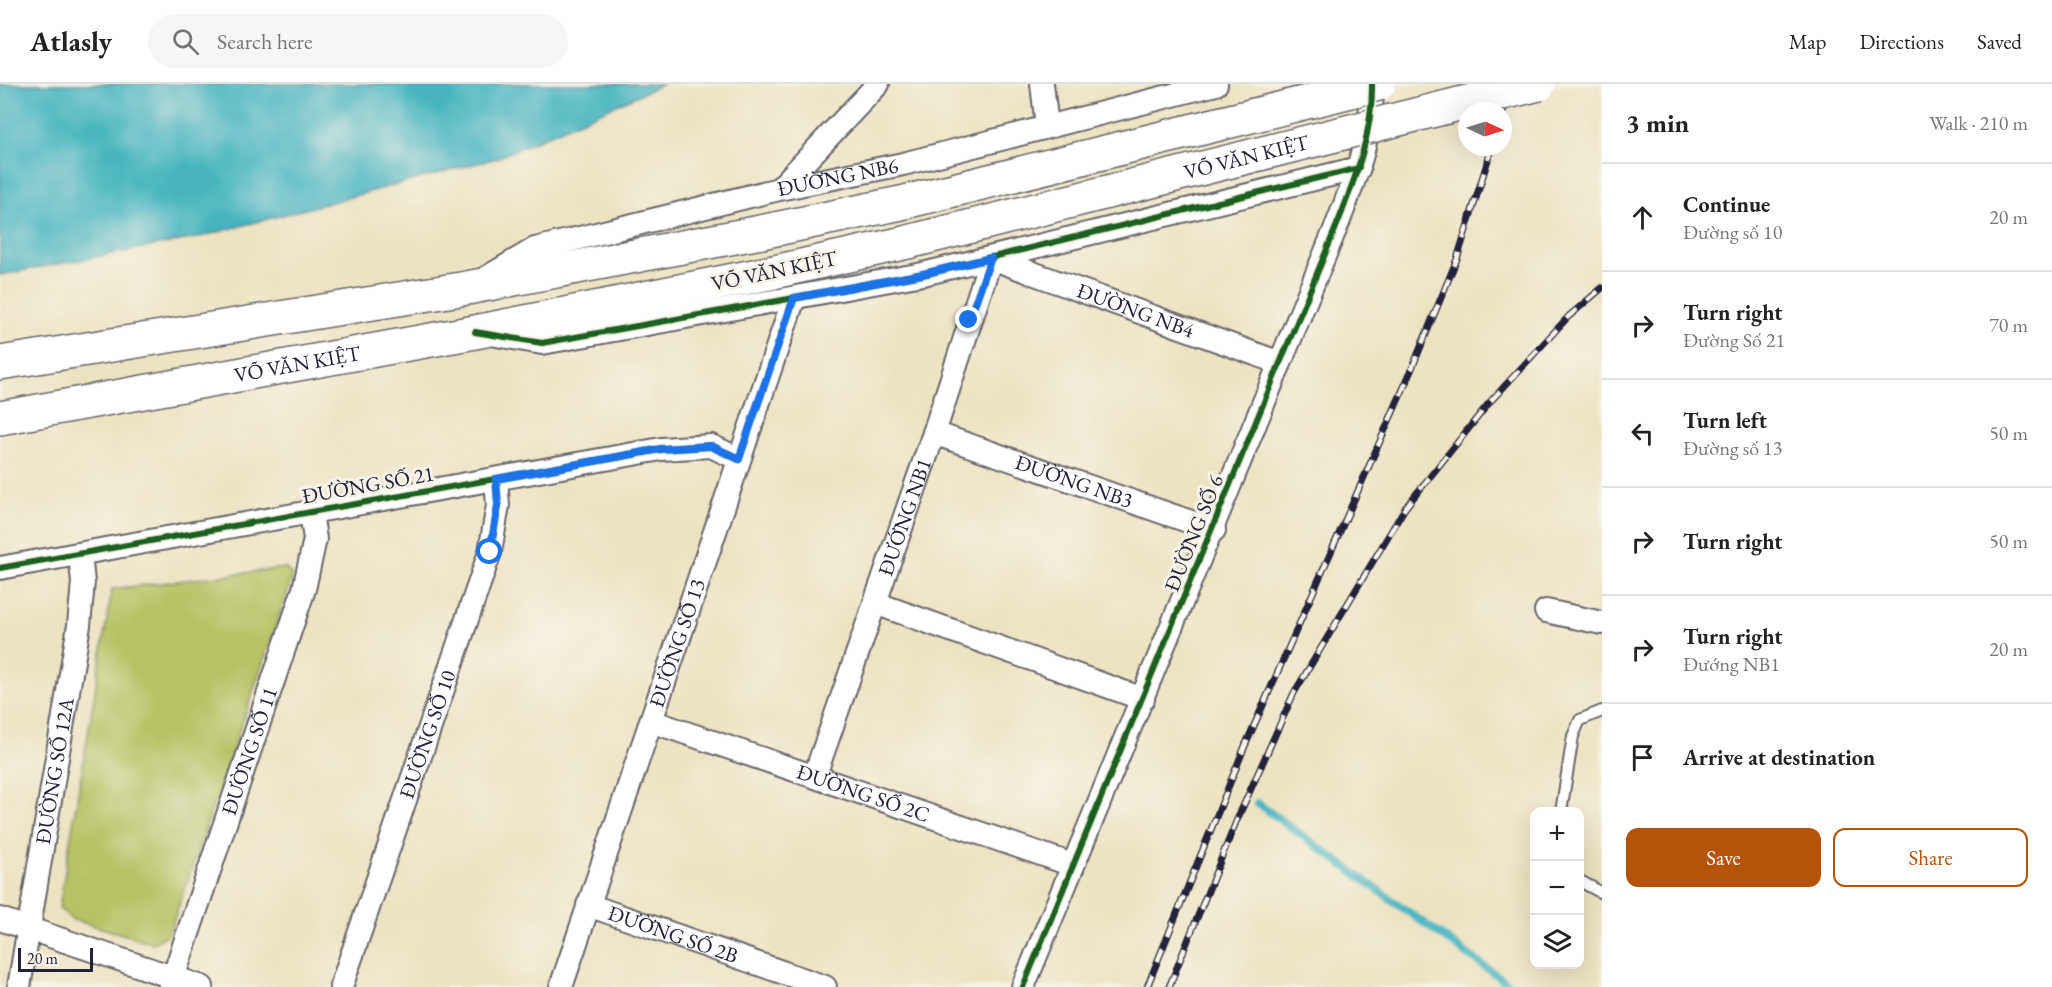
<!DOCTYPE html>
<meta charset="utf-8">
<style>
body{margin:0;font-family:"EB Garamond",serif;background:#f6f6f6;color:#222}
.controls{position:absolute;right:18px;bottom:18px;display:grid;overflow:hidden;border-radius:12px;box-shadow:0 6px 24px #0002}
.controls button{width:54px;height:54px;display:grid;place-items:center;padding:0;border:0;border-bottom:2px solid #e0e0e0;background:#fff;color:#222;font:30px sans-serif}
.compass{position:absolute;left:1458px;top:18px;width:54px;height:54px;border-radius:50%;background:#fff;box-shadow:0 6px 24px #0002;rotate:94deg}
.scale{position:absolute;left:18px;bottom:15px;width:75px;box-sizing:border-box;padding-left:6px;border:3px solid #22223b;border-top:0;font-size:16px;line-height:21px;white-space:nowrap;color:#22223b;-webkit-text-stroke:4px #f7f3e8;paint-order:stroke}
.stop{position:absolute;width:18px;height:18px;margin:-14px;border:4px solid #1a73e8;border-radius:50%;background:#fff}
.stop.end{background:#1a73e8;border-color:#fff;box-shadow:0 2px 6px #0008}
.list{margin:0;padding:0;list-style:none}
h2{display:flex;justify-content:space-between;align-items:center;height:78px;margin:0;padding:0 24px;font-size:26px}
h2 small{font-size:20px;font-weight:400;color:#767676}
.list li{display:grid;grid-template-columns:39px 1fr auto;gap:18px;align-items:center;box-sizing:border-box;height:108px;padding:0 24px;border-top:2px solid #e0e0e0}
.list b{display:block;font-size:22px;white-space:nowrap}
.list p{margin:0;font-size:20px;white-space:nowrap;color:#767676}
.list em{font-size:20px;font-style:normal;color:#767676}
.actions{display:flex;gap:12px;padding:18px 24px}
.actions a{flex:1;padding:14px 0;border:2px solid #b45309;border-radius:12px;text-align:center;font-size:21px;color:#b45309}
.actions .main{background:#b45309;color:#fff}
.icon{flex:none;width:33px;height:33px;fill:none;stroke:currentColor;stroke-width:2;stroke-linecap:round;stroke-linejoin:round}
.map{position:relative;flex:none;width:1602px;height:903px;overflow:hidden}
header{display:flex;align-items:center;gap:36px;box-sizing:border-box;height:84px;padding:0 30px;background:#fff;border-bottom:2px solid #e0e0e0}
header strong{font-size:28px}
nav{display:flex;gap:33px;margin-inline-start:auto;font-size:21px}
.search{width:420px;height:54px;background:#f6f6f6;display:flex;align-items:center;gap:15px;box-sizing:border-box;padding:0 21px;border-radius:33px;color:#767676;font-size:22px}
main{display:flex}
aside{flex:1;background:#fff}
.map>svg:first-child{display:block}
.green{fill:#b7c365;stroke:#6c7250;stroke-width:1.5}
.water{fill:#46b5c0;stroke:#346c7e;stroke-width:1.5}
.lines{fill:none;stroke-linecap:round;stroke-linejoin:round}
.stream{stroke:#46b5c0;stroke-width:8}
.lane-casing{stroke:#69666b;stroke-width:14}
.street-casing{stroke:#69666b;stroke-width:26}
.primary-casing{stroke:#69666b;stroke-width:36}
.lane{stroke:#fff;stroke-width:10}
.street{stroke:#fff;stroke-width:22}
.primary{stroke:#fff;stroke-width:33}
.rail-casing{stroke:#22223b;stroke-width:7}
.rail{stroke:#f7f3e8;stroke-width:4.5;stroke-dasharray:14;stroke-linecap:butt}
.primary-bridge-casing{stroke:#69666b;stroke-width:36;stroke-linecap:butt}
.primary-bridge{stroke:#fff;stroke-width:33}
.cycleway-casing{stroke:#f7f3e8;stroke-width:10}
.cycleway{stroke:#1b5e20;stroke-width:6}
.route{stroke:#1a73e8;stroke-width:8}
.labels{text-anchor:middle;stroke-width:6;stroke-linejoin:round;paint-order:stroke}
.street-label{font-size:21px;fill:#22223b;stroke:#f7f3e8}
</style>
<header>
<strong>Atlasly</strong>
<div class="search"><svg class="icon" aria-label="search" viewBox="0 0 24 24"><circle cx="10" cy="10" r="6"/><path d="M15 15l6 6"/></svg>Search here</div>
<nav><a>Map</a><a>Directions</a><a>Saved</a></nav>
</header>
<main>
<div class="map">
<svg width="1602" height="903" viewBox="0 0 1602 903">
<rect width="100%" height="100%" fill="#f7f3e8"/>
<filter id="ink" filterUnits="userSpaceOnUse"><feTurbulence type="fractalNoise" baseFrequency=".0167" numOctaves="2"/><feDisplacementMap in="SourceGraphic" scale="12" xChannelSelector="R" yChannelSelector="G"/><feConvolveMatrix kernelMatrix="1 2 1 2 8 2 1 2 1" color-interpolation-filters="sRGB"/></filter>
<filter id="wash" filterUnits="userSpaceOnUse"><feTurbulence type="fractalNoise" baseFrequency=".008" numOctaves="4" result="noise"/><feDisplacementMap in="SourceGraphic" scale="24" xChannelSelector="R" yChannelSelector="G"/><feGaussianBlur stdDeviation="1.35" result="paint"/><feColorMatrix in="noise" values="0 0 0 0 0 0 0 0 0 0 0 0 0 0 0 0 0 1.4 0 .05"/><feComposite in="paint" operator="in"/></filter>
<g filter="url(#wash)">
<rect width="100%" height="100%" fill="#ece3c3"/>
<!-- green -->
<path class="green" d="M285,484L293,492L169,850L153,859L71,835L59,824L112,505Z"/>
<!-- water -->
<path class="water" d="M0,0H663L497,74L196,154L0,191Z"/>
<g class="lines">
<!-- stream -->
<path class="stream" d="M1257,719L1513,903"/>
</g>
</g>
<g filter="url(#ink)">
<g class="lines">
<defs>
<g id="lane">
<path d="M1561,728L1573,652L1580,636L1602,627"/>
<path d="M1580,797L1602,809"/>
</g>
<g id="street">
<path d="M1042,0L1047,42"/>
<path d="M779,105L878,0"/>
<path id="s1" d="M486,194L535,165L779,105L903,80L1216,0"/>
<path d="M491,250L542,259L923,190L1359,84"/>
<path id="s2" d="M934,349L1214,446"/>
<path d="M0,484L661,365L711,362L739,375"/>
<path d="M875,519L1143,615"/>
<path d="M1546,527L1602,539"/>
<path id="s3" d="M651,637L1073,781"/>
<path id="s4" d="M815,691L934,349L991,174L1280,279"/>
<path id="s5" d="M588,821L825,903"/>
<path d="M0,835L202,903"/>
<path id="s6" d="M19,903L79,541L83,498L80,471"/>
<path id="s7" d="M170,903L304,505L315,455L311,428"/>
<path id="s8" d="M341,903L490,468L498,421L496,395"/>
<path id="s9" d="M561,903L794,214"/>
<path d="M1023,903L1339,136C1356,92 1373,48 1372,0"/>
</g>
<g id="primary">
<path d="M0,279L467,204L761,148"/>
<path id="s10" d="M0,334L475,248L774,188"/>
</g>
</defs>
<!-- lane casing -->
<use href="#lane" class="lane-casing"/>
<!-- street casing -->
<use href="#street" class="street-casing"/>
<!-- primary casing -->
<use href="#primary" class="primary-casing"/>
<!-- lane -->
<use href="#lane" class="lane"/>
<!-- street -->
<use href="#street" class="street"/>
<!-- primary -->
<use href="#primary" class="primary"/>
<defs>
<g id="rail">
<path d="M1503,28L1512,0"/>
<path d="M1147,903L1245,662L1408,294L1457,175L1492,63"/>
<path d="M1169,903L1236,738L1294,609L1405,424L1489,319L1568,233L1602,204"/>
</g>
</defs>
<!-- rail casing -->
<use href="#rail" class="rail-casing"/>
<!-- rail -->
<use href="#rail" class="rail"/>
<defs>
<g id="primary-bridge">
<path d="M761,148L901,119L1379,0"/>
<path id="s11" d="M774,188L908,158L1539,0"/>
</g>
</defs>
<!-- primary-bridge casing -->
<use href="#primary-bridge" class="primary-bridge-casing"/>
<!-- primary-bridge -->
<use href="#primary-bridge" class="primary-bridge"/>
<defs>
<g id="cycleway">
<path d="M475,248L542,259L794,214L923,190L1359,84"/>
<path d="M0,484L661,365L711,362L739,375"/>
<path d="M1023,903L1339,136C1356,92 1373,48 1372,0"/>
</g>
</defs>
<!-- cycleway casing -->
<use href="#cycleway" class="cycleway-casing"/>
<!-- cycleway -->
<use href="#cycleway" class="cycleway"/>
</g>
</g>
<g class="lines" filter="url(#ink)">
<!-- route -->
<path class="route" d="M490,468L498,421L496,395L661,365L711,362L739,375L794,214L923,190L991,174L969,236"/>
</g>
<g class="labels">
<!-- street labels -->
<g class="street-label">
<text dy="7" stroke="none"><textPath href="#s11" startOffset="486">VÕ VĂN KIỆT</textPath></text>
<text dy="7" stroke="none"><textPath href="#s1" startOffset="368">ĐƯỜNG NB6</textPath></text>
<text transform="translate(774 187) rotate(-12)" y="7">VÕ VĂN KIỆT</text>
<text dy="7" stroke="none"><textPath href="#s4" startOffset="700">ĐƯỜNG NB4</textPath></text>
<text dy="7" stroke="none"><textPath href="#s10" startOffset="302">VÕ VĂN KIỆT</textPath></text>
<text dy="7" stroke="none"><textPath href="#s2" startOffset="148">ĐƯỜNG NB3</textPath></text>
<text transform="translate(368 401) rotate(-10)" y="7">ĐƯỜNG SỐ 21</text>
<text dy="7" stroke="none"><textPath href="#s4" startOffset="273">ĐƯỚNG NB1</textPath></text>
<text transform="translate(1194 449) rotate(-68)" y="7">ĐƯỜNG SỐ 6</text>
<text dy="7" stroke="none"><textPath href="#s9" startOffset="363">ĐƯỜNG SỐ 13</textPath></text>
<text dy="7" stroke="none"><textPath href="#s8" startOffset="267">ĐƯỜNG SỐ 10</textPath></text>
<text dy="7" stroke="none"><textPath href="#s7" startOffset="249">ĐƯỜNG SỐ 11</textPath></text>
<text dy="7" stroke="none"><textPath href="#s6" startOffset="219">ĐƯỜNG SỐ 12A</textPath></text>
<text dy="7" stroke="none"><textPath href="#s3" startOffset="224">ĐƯỜNG SỐ 2C</textPath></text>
<text dy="7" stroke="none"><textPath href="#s5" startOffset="90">ĐƯỜNG SỐ 2B</textPath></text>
</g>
</g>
</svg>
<div class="controls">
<button>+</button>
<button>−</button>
<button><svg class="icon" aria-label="layers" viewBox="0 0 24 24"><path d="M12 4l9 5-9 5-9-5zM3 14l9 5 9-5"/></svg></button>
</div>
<svg class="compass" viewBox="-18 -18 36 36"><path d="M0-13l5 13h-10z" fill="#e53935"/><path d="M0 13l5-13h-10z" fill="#767676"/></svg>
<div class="scale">20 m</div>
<div class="stop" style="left:490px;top:468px"></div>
<div class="stop end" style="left:969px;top:236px"></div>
</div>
<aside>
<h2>3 min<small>Walk · 210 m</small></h2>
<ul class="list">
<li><svg class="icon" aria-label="ahead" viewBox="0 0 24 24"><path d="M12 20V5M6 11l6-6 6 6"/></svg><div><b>Continue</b><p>Đường số 10</p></div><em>20 m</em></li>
<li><svg class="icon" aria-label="right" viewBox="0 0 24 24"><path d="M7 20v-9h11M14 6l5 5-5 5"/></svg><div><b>Turn right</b><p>Đường Số 21</p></div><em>70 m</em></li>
<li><svg class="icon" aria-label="left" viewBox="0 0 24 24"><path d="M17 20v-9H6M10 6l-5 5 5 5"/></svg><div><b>Turn left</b><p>Đường số 13</p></div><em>50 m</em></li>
<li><svg class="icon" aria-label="right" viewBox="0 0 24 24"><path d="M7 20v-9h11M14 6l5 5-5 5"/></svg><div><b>Turn right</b></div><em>50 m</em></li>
<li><svg class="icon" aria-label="right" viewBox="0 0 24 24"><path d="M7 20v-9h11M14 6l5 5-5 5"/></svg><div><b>Turn right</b><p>Đướng NB1</p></div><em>20 m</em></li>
<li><svg class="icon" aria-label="arrive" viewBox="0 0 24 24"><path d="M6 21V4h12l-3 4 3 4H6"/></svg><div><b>Arrive at destination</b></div></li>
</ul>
<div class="actions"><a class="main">Save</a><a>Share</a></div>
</aside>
</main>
